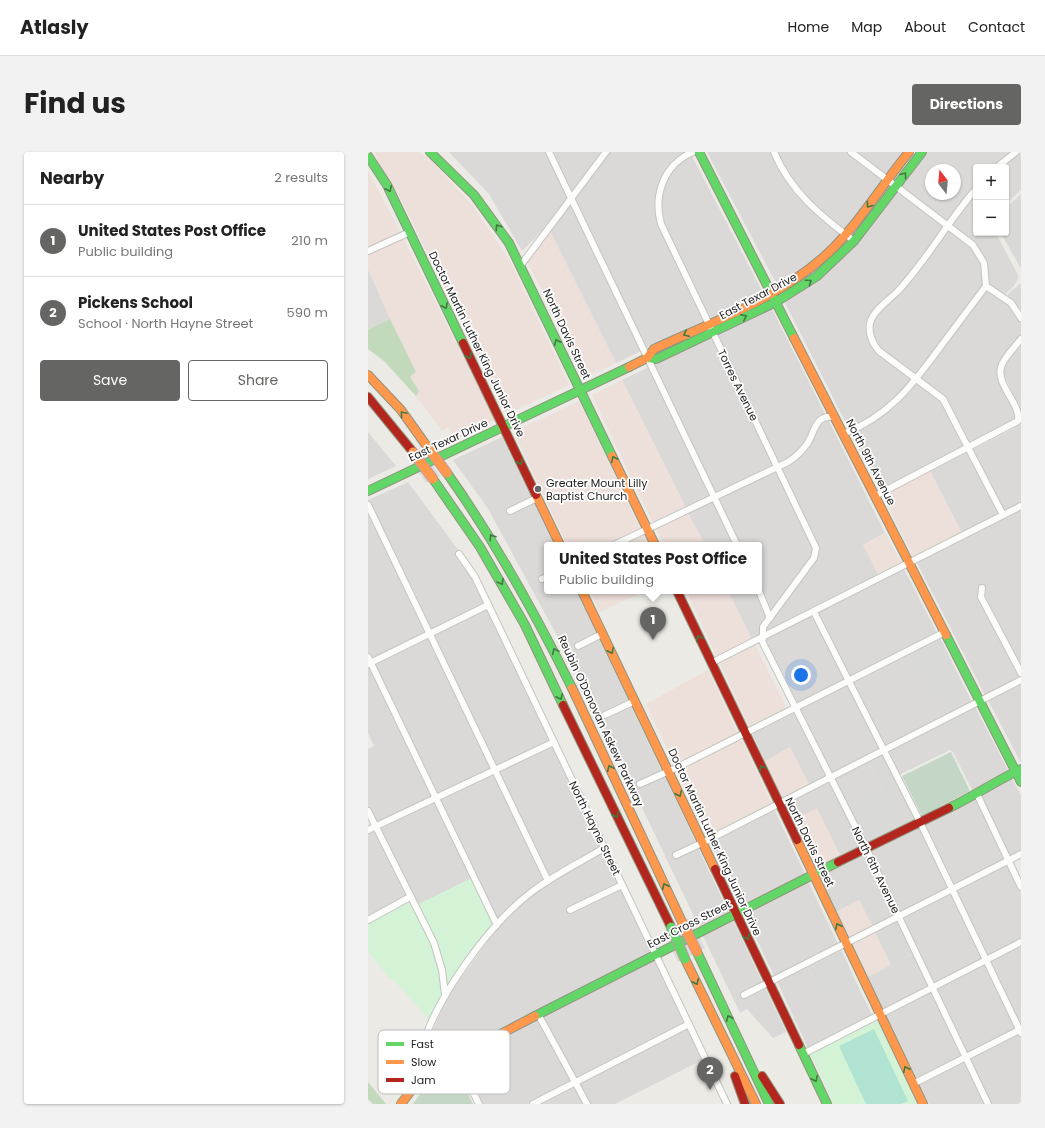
<!DOCTYPE html>
<meta charset="utf-8">
<style>
body{margin:0;font-family:Poppins,sans-serif;background:#f2f2f2;color:#222}
.controls{position:absolute;right:12px;top:12px;display:grid;overflow:hidden;border-radius:4px;box-shadow:0 1px 3px #0004}
.controls button{width:36px;height:36px;display:grid;place-items:center;padding:0;border:0;border-bottom:1px solid #e0e0e0;background:#fff;color:#222;font:20px sans-serif}
.compass{position:absolute;left:557px;top:12px;width:36px;height:36px;border-radius:50%;background:#fff;box-shadow:0 1px 3px #0004;rotate:344deg}
.you{position:absolute;left:433px;top:523px;width:14px;height:14px;margin:-10px;border:3px solid #fff;border-radius:50%;background:#1a73e8;box-shadow:0 0 0 6px #1a73e833}
.badge{display:grid;place-items:center;width:26px;height:26px;border-radius:50%;background:#656563;color:#fff;font-size:13px;font-weight:700}
.pin{position:absolute;translate:-50% -33px;filter:drop-shadow(0 1px 2px #0008)}
.pin::after{content:'';position:absolute;top:21px;width:14px;height:12px;background:inherit;clip-path:polygon(0 0,100% 0,50% 100%)}
.popup{position:absolute;left:176px;top:390px;width:218px;height:52px;box-sizing:border-box;display:grid;place-content:center;border-radius:4px;background:#fff;filter:drop-shadow(0 1px 3px #0005);font-size:13px;white-space:nowrap;color:#767676}
.popup b{font-size:15px;color:#222}
.popup::after{content:'';position:absolute;left:50%;top:100%;margin-left:-8px;border:8px solid transparent;border-top-color:#fff}
.list{margin:0;padding:0;list-style:none}
h2{display:flex;justify-content:space-between;align-items:center;height:52px;margin:0;padding:0 16px;font-size:17px}
h2 small{font-size:13px;font-weight:400;color:#767676}
.list li{display:grid;grid-template-columns:26px 1fr auto;gap:12px;align-items:center;box-sizing:border-box;height:72px;padding:0 16px;border-top:1px solid #e0e0e0}
.list b{display:block;font-size:15px;white-space:nowrap}
.list p{margin:0;font-size:13px;white-space:nowrap;color:#767676}
.list em{font-size:13px;font-style:normal;color:#767676}
.actions{display:flex;gap:8px;padding:12px 16px}
.actions a{flex:1;padding:9px 0;border:1px solid #656563;border-radius:4px;text-align:center;font-size:14px;color:#656563}
.actions .main{background:#656563;color:#fff}
.map{position:relative;flex:none;width:653px;height:952px;overflow:hidden;border-radius:4px}
header{display:flex;align-items:center;gap:24px;box-sizing:border-box;height:56px;padding:0 20px;background:#fff;border-bottom:1px solid #e0e0e0}
header strong{font-size:19px}
nav{display:flex;gap:22px;margin-inline-start:auto;font-size:14px}
.intro{display:flex;align-items:center;justify-content:space-between;box-sizing:border-box;height:96px;padding:0 24px}
h1{margin:0;font-size:28px}
.button{padding:10px 18px;border-radius:4px;background:#656563;color:#fff;font-size:14px;font-weight:700}
main{display:flex;gap:24px;padding:0 24px}
aside{flex:1;background:#fff;border-radius:4px;box-shadow:0 1px 3px #0004}
.map>svg:first-child{display:block}
.residential{fill:#dad9d7;fill-rule:evenodd}
.commercial{fill:#eddfda}
.religious{fill:#d9d9d7}
.forest{fill:#c2dabb}
.cemetery{fill:#c4d7c6}
.park{fill:#d3f2d6}
.pitch{fill:#b1e3d3}
.pier{fill:#dcdcd9}
.lines{fill:none;stroke-linecap:round;stroke-linejoin:round}
.street-casing{stroke:#c4c4c1;stroke-width:8}
.fast-casing{stroke:#90947e;stroke-width:10}
.slow-casing{stroke:#90947e;stroke-width:10}
.jam-casing{stroke:#90947e;stroke-width:10}
.street{stroke:#fcfcfb;stroke-width:6}
.fast{stroke:#63d668;stroke-width:8}
.slow{stroke:#ff974d;stroke-width:8}
.jam{stroke:#b3261e;stroke-width:8}
.fast-bridge-casing{stroke:#c09ea3;stroke-width:11;stroke-linecap:butt}
.slow-bridge-casing{stroke:#c09ea3;stroke-width:11;stroke-linecap:butt}
.fast-bridge{stroke:#63d668;stroke-width:9}
.slow-bridge{stroke:#ff974d;stroke-width:9}
.oneway{stroke:#407a42}
.poi-dot{fill:#656563;stroke:#fff;stroke-width:1.5}
.labels{text-anchor:middle;stroke-width:3.5;stroke-linejoin:round;paint-order:stroke}
.street-label{font-size:11px;fill:#1d1d1d;stroke:#fff}
.poi-label{font-size:11px;fill:#1d1d1d;stroke:#fff;text-anchor:start}
.key{fill:#fff;stroke:#bbb;stroke-width:1}
.key-label{font-size:11px;fill:#1d1d1d}
</style>
<header>
<strong>Atlasly</strong>
<nav><a>Home</a><a>Map</a><a>About</a><a>Contact</a></nav>
</header>
<div class="intro"><h1>Find us</h1><a class="button">Directions</a></div>
<main>
<aside>
<h2>Nearby<small>2 results</small></h2>
<ul class="list">
<li><span class="badge">1</span><div><b>United States Post Office</b><p>Public building</p></div><em>210 m</em></li>
<li><span class="badge">2</span><div><b>Pickens School</b><p>School · North Hayne Street</p></div><em>590 m</em></li>
</ul>
<div class="actions"><a class="main">Save</a><a>Share</a></div>
</aside>
<div class="map">
<svg width="653" height="952" viewBox="0 0 653 952">
<rect width="100%" height="100%" fill="#ebeae5"/>
<!-- residential -->
<g class="residential">
<path d="M81,0H178L200,46L179,74L154,99L121,42Z"/>
<path d="M184,0H235L203,42Z"/>
<path d="M242,0H319L300,16L295,24L289,40L287,56L291,73L336,169L277,197L206,47Z"/>
<path d="M339,0H403L413,20L423,36L445,59L474,83L440,114L409,133Z"/>
<path d="M408,0H480L491,11L516,29L478,79L436,43L420,22Z"/>
<path d="M487,0H538L519,25Z"/>
<path d="M558,0H643L625,15H608V33L579,70L532,35ZM563,18H587V42H563Z"/>
<path d="M653,0V38L638,52V15H634Z"/>
<path d="M324,4L395,141L340,167L295,71L292,55L296,35L303,20L315,9Z"/>
<path d="M529,39L576,75L542,121L504,161L503,191L545,227L529,246L496,270L481,277L416,149L451,126L468,112L503,73Z"/>
<path d="M608,41V81H628L651,125L646,134L638,141V144L621,132L618,110L609,94L583,74Z"/>
<path d="M203,51L273,199L248,211L182,79Z"/>
<path d="M580,78L603,95L613,111L616,133L548,223L513,197L505,184V173L511,160L524,149Z"/>
<path d="M0,117L22,167L0,178Z"/>
<path d="M619,137L641,153L653,171V183L631,213L649,261L648,268L602,293L577,246L552,227Z"/>
<path d="M403,155L457,262L446,270L433,296L419,308L410,312L348,182Z"/>
<path d="M343,185L406,314L347,342L285,213Z"/>
<path d="M653,192V259L635,221L637,212Z"/>
<path d="M281,215L343,344L318,356L254,228Z"/>
<path d="M549,231L573,249L597,295L512,338L483,282L499,275L525,257Z"/>
<path d="M460,267L517,381L495,393L511,424L396,482L397,477L450,403L449,390L413,317L422,312L450,274Z"/>
<path d="M653,268V351L636,360L604,298L648,275Z"/>
<path d="M0,280L28,314L0,327Z"/>
<path d="M134,285L163,345L139,357L141,362L166,350L186,393H179V422L171,426L173,431L179,428V439H208L229,482L207,493L209,498L231,487L261,549L234,562L236,567L263,554L294,619L268,630L270,635L297,624L328,691L305,701L307,706L330,696L361,761L332,777L212,526L119,355L85,308Z"/>
<path d="M600,300L631,362L594,381L562,319Z"/>
<path d="M408,319L445,396L444,404L402,461L391,433V393H372L350,347Z"/>
<path d="M40,330L91,399L88,402L105,426L117,452L62,479L0,348Z"/>
<path d="M345,349L367,393H337L320,361Z"/>
<path d="M653,357V515L616,444L617,434L612,433L611,444L652,525L617,543L549,411Z"/>
<path d="M0,359L58,481L4,507L0,500Z"/>
<path d="M536,417L569,481L482,525L449,461Z"/>
<path d="M360,439H388L399,465L392,477V484L384,488Z"/>
<path d="M119,457L182,589L128,614L65,484Z"/>
<path d="M445,463L478,527L428,552L396,488Z"/>
<path d="M60,486L123,616L68,642L6,512Z"/>
<path d="M542,501L577,563L517,594L485,530Z"/>
<path d="M1,514L64,644L8,671L0,654V597L6,594L0,581V515Z"/>
<path d="M653,531V611L620,548Z"/>
<path d="M480,532L513,596L463,622L430,557Z"/>
<path d="M426,559L459,624L441,633L422,595L397,609L384,581Z"/>
<path d="M580,568L591,588L617,574L641,620L605,640L585,600L582,598L533,622L532,625L520,599Z"/>
<path d="M185,594L233,695L181,725L130,619Z"/>
<path d="M500,609L514,637L480,654L466,626Z"/>
<path d="M125,621L176,727L129,768L71,647Z"/>
<path d="M643,625L653,643V699L641,705L612,643L626,633Z"/>
<path d="M462,629L494,694L473,705L449,657L425,668L417,651Z"/>
<path d="M532,634L549,669L537,674L519,640Z"/>
<path d="M608,645L637,707L586,733L556,671Z"/>
<path d="M66,649L104,726L49,753L11,676Z"/>
<path d="M406,657L437,722L374,755L343,690Z"/>
<path d="M551,674L581,736L532,761L501,698Z"/>
<path d="M6,678L39,744L0,764V681Z"/>
<path d="M497,699L527,763L505,775L491,748L468,760L450,722Z"/>
<path d="M235,700L250,731L199,757L201,762L253,737L284,801L52,920L56,898L80,844L130,775L161,745L181,731Z"/>
<path d="M639,712L653,741V787L619,804L588,738Z"/>
<path d="M439,727L470,792L406,824L376,760Z"/>
<path d="M584,741L615,806L566,831L534,766Z"/>
<path d="M364,766L394,830L372,841L375,846L397,835L418,880L405,886L379,857L372,861L334,782Z"/>
<path d="M653,793V874H652L621,809Z"/>
<path d="M546,801L561,834L515,857L499,825Z"/>
<path d="M286,806L316,871L209,926L174,864Z"/>
<path d="M617,811L648,876L599,901L568,836Z"/>
<path d="M439,814L455,847L488,830L504,863L440,896L409,829Z"/>
<path d="M564,839L594,904L549,927L517,862Z"/>
<path d="M169,866L204,929L159,952H114L90,907Z"/>
<path d="M319,876L334,908L247,952H222L211,931Z"/>
<path d="M650,881L653,887V952H623L601,906Z"/>
<path d="M597,909L618,952H561L551,932Z"/>
<path d="M207,934L216,952H171Z"/>
</g>
<!-- commercial -->
<g class="commercial">
<path d="M7,0H51L66,12L105,54L142,109L201,233L139,262L33,47L10,10Z"/>
<path d="M0,19L33,81L0,96Z"/>
<path d="M182,79L248,211L219,225L159,109Z"/>
<path d="M35,86L127,268L87,287L80,275L74,279L48,244L51,239L42,225L48,220L34,193L0,117V102Z"/>
<path d="M254,228L318,356L285,371L224,243Z"/>
<path d="M211,249L272,377L240,393H199L146,280Z"/>
<path d="M562,319L594,381L546,406L515,343Z"/>
<path d="M320,361L337,393H296L288,376Z"/>
<path d="M517,381L534,412L511,424L495,393Z"/>
<path d="M275,383L280,393H253Z"/>
<path d="M222,439H276L232,460Z"/>
<path d="M318,439H360L384,488L349,505Z"/>
<path d="M387,493L419,557L382,576L351,510Z"/>
<path d="M340,518L370,582L307,613L278,552Z"/>
<path d="M373,587L404,652L341,685L310,619Z"/>
<path d="M422,595L441,633L415,646L397,609Z"/>
<path d="M449,656L473,705L448,717L425,668Z"/>
<path d="M491,748L505,775L481,787L468,760Z"/>
<path d="M507,780L523,813L499,825L484,792Z"/>
</g>
<!-- religious -->
<g class="religious">
<path d="M653,42V117L633,81H638V56Z"/>
<path d="M653,131V158L639,143Z"/>
<path d="M572,486L604,550L577,563L542,501Z"/>
<path d="M607,555L617,574L591,588L580,568Z"/>
<path d="M515,601L532,634L520,640L537,674L499,692L480,654L514,637L500,609Z"/>
<path d="M530,768L546,801L523,813L507,780Z"/>
<path d="M473,797L488,830L455,847L439,814Z"/>
</g>
<!-- forest -->
<g class="forest">
<path d="M22,167L48,220L42,225L51,239L48,244L16,209L0,197V178Z"/>
<path d="M0,930L18,952H5L0,947Z"/>
</g>
<!-- cemetery -->
<g class="cemetery">
<path d="M583,600L602,639L554,664L534,624Z"/>
<path d="M85,912L105,952H45L64,926Z"/>
</g>
<!-- park -->
<g class="park">
<path d="M104,726L125,772L79,836L73,803L49,753Z"/>
<path d="M42,749C56,777 76,808 75,841C74,851 65,863 61,872L60,866L25,827H22L0,799V771Z"/>
<path d="M509,867L549,952H466L443,902Z"/>
</g>
<!-- pitch -->
<path class="pitch" d="M506,877L540,949L533,952H498L471,894Z"/>
<!-- pier -->
<g class="pier">
<path d="M52,297L72,324L58,331L38,303Z"/>
<path d="M322,766L337,796L310,810L295,779Z"/>
</g>
<g class="lines">
<defs>
<g id="street">
<path d="M181,0L369,393"/>
<path d="M325,0C296,12 285,43 293,72L448,396L446,406L395,475V486"/>
<path d="M406,0C422,39 453,64 486,89"/>
<path d="M629,15L648,0"/>
<path d="M608,37C580,69 559,108 530,139C521,148 508,156 503,168C499,179 504,191 511,199L575,247L635,363"/>
<path d="M0,99L42,80"/>
<path d="M153,113L238,0"/>
<path d="M618,134L643,151L653,166"/>
<path d="M475,282C522,264 544,233 573,194C588,174 603,154 618,134L616,111L605,93L483,0"/>
<path d="M507,344L650,269C653,251 628,234 633,215C636,205 647,195 653,187"/>
<path d="M0,353L180,729"/>
<path d="M142,359L169,346"/>
<path d="M246,393L420,310C428,305 434,299 439,292C447,280 447,262 466,265"/>
<path d="M91,402L107,425L359,952"/>
<path d="M174,427L179,425"/>
<path d="M614,436L613,445L653,521"/>
<path d="M391,439L402,466"/>
<path d="M446,460L552,670L653,881"/>
<path d="M393,487L498,696L620,952"/>
<path d="M210,494L234,482"/>
<path d="M0,505L129,773"/>
<path d="M343,511L653,354"/>
<path d="M0,512L120,453"/>
<path d="M237,563L267,549"/>
<path d="M272,632L310,615L577,480"/>
<path d="M609,642L653,735"/>
<path d="M0,659L66,791L74,818L77,843"/>
<path d="M0,678L186,590"/>
<path d="M308,703L334,691L653,528"/>
<path d="M202,758L254,733"/>
<path d="M0,768L42,745"/>
<path d="M376,843L653,702"/>
<path d="M170,862L219,952"/>
<path d="M435,902L653,790"/>
<path d="M87,905L111,952"/>
<path d="M48,930C50,919 51,908 54,897C66,848 121,773 161,742C184,724 211,711 236,696"/>
<path d="M545,932L653,877"/>
<path d="M165,952L321,872"/>
</g>
<g id="fast">
<path d="M62,0L106,43L141,91L244,304"/>
<path d="M331,0L426,186"/>
<path d="M0,4L19,33L95,191"/>
<path d="M279,206L288,207L408,150L449,124L486,89L554,0"/>
<path d="M79,321C127,389 167,461 204,536"/>
<path d="M65,327L112,395L157,473L195,553"/>
<path d="M0,339L261,215"/>
<path d="M578,483L653,630"/>
<path d="M581,656C606,644 628,629 653,617"/>
<path d="M329,800L401,952"/>
<path d="M167,864L470,710"/>
<path d="M431,893L459,952"/>
</g>
<g id="slow">
<path d="M426,186L578,483"/>
<path d="M261,215L279,206L286,197C345,170 411,146 459,102C491,72 513,34 541,0"/>
<path d="M0,223L33,258L58,293"/>
<path d="M244,304L287,393"/>
<path d="M168,343L192,393"/>
<path d="M214,439L347,717"/>
<path d="M204,536L314,770"/>
<path d="M429,688L555,952"/>
<path d="M317,807L388,952"/>
<path d="M33,952L48,932L64,918L167,864"/>
</g>
<g id="jam">
<path d="M95,191L168,343"/>
<path d="M0,245L45,300"/>
<path d="M309,439L429,688"/>
<path d="M195,553L303,775"/>
<path d="M470,710L581,656"/>
<path d="M347,717L431,893"/>
<path d="M367,924L377,952"/>
<path d="M394,924L412,952"/>
</g>
</defs>
<!-- street casing -->
<use href="#street" class="street-casing"/>
<!-- fast casing -->
<use href="#fast" class="fast-casing"/>
<!-- slow casing -->
<use href="#slow" class="slow-casing"/>
<!-- jam casing -->
<use href="#jam" class="jam-casing"/>
<!-- street -->
<use href="#street" class="street"/>
<!-- fast -->
<use href="#fast" class="fast"/>
<!-- slow -->
<use href="#slow" class="slow"/>
<!-- jam -->
<use href="#jam" class="jam"/>
<defs>
<path id="fast-bridge" d="M303,775L317,807"/>
<g id="slow-bridge">
<path d="M58,293L79,321"/>
<path d="M45,300L65,327"/>
<path d="M314,770L329,800"/>
</g>
</defs>
<!-- fast-bridge casing -->
<use href="#fast-bridge" class="fast-bridge-casing"/>
<!-- slow-bridge casing -->
<use href="#slow-bridge" class="slow-bridge-casing"/>
<!-- fast-bridge -->
<use href="#fast-bridge" class="fast-bridge"/>
<!-- slow-bridge -->
<use href="#slow-bridge" class="slow-bridge"/>
</g>
<!-- one-way arrows -->
<defs><path id="oneway-chevron" d="M-2-3.5L2.5 0L-2 3.5" fill="none" stroke-width="1.6" stroke-linecap="round" stroke-linejoin="round"/></defs>
<g class="oneway">
<use href="#oneway-chevron" transform="translate(536 23) rotate(-53)"/>
<use href="#oneway-chevron" transform="translate(21 37) rotate(64)"/>
<use href="#oneway-chevron" transform="translate(501 53) rotate(127)"/>
<use href="#oneway-chevron" transform="translate(130 75) rotate(-124)"/>
<use href="#oneway-chevron" transform="translate(441 130) rotate(-35)"/>
<use href="#oneway-chevron" transform="translate(77 154) rotate(64)"/>
<use href="#oneway-chevron" transform="translate(376 165) rotate(-26)"/>
<use href="#oneway-chevron" transform="translate(318 182) rotate(155)"/>
<use href="#oneway-chevron" transform="translate(189 190) rotate(-115)"/>
<use href="#oneway-chevron" transform="translate(101 204) rotate(64)"/>
<use href="#oneway-chevron" transform="translate(35 262) rotate(-130)"/>
<use href="#oneway-chevron" transform="translate(246 307) rotate(-116)"/>
<use href="#oneway-chevron" transform="translate(152 310) rotate(64)"/>
<use href="#oneway-chevron" transform="translate(124 385) rotate(-123)"/>
<use href="#oneway-chevron" transform="translate(133 430) rotate(59)"/>
<use href="#oneway-chevron" transform="translate(331 486) rotate(-116)"/>
<use href="#oneway-chevron" transform="translate(187 499) rotate(-116)"/>
<use href="#oneway-chevron" transform="translate(243 499) rotate(64)"/>
<use href="#oneway-chevron" transform="translate(192 545) rotate(65)"/>
<use href="#oneway-chevron" transform="translate(242 616) rotate(-115)"/>
<use href="#oneway-chevron" transform="translate(394 616) rotate(-116)"/>
<use href="#oneway-chevron" transform="translate(311 642) rotate(65)"/>
<use href="#oneway-chevron" transform="translate(248 663) rotate(64)"/>
<use href="#oneway-chevron" transform="translate(297 734) rotate(-115)"/>
<use href="#oneway-chevron" transform="translate(470 774) rotate(-116)"/>
<use href="#oneway-chevron" transform="translate(379 785) rotate(65)"/>
<use href="#oneway-chevron" transform="translate(328 830) rotate(65)"/>
<use href="#oneway-chevron" transform="translate(361 866) rotate(-115)"/>
<use href="#oneway-chevron" transform="translate(538 917) rotate(-116)"/>
<use href="#oneway-chevron" transform="translate(447 927) rotate(64)"/>
</g>
<!-- markers -->
<circle class="poi-dot" cx="170" cy="337" r="4"/>
<g class="labels">
<!-- street labels -->
<g class="street-label">
<text transform="translate(390 144) rotate(-28)" y="4">East Texar Drive</text>
<text transform="translate(199 182) rotate(65)" y="4">North Davis Street</text>
<text transform="translate(109 192) rotate(64)" y="4">Doctor Martin Luther King Junior Drive</text>
<text transform="translate(370 233) rotate(64)" y="4">Torres Avenue</text>
<text transform="translate(80 288) rotate(-25)" y="4">East Texar Drive</text>
<text transform="translate(503 310) rotate(63)" y="4">North 9th Avenue</text>
<text transform="translate(233 569) rotate(65)" y="4">Reubin O'Donovan Askew Parkway</text>
<text transform="translate(227 676) rotate(64)" y="4">North Hayne Street</text>
<text transform="translate(347 690) rotate(65)" y="4">Doctor Martin Luther King Junior Drive</text>
<text transform="translate(442 690) rotate(64)" y="4">North Davis Street</text>
<text transform="translate(508 718) rotate(64)" y="4">North 6th Avenue</text>
<text transform="translate(321 772) rotate(-27)" y="4">East Cross Street</text>
</g>
<!-- poi labels -->
<g class="poi-label">
<text x="178" y="335">Greater Mount Lilly<tspan x="178" dy="13">Baptist Church</tspan></text>
</g>
</g>
<!-- legend -->
<rect x="10" y="878" width="132" height="64" rx="6" class="key"/>
<rect x="18" y="890" width="18" height="4" fill="#63d668"/>
<rect x="18" y="908" width="18" height="4" fill="#ff974d"/>
<rect x="18" y="926" width="18" height="4" fill="#b3261e"/>
<g class="key-label">
<text x="43" y="896">Fast</text>
<text x="43" y="914">Slow</text>
<text x="43" y="932">Jam</text>
</g>
</svg>
<div class="controls">
<button>+</button>
<button>−</button>
</div>
<svg class="compass" viewBox="-18 -18 36 36"><path d="M0-13l5 13h-10z" fill="#e53935"/><path d="M0 13l5-13h-10z" fill="#767676"/></svg>
<div class="you"></div>
<div class="pin badge" style="left:285px;top:488px">1</div>
<div class="popup"><b>United States Post Office</b>Public building</div>
<div class="pin badge" style="left:342px;top:938px">2</div>
</div>
</main>
